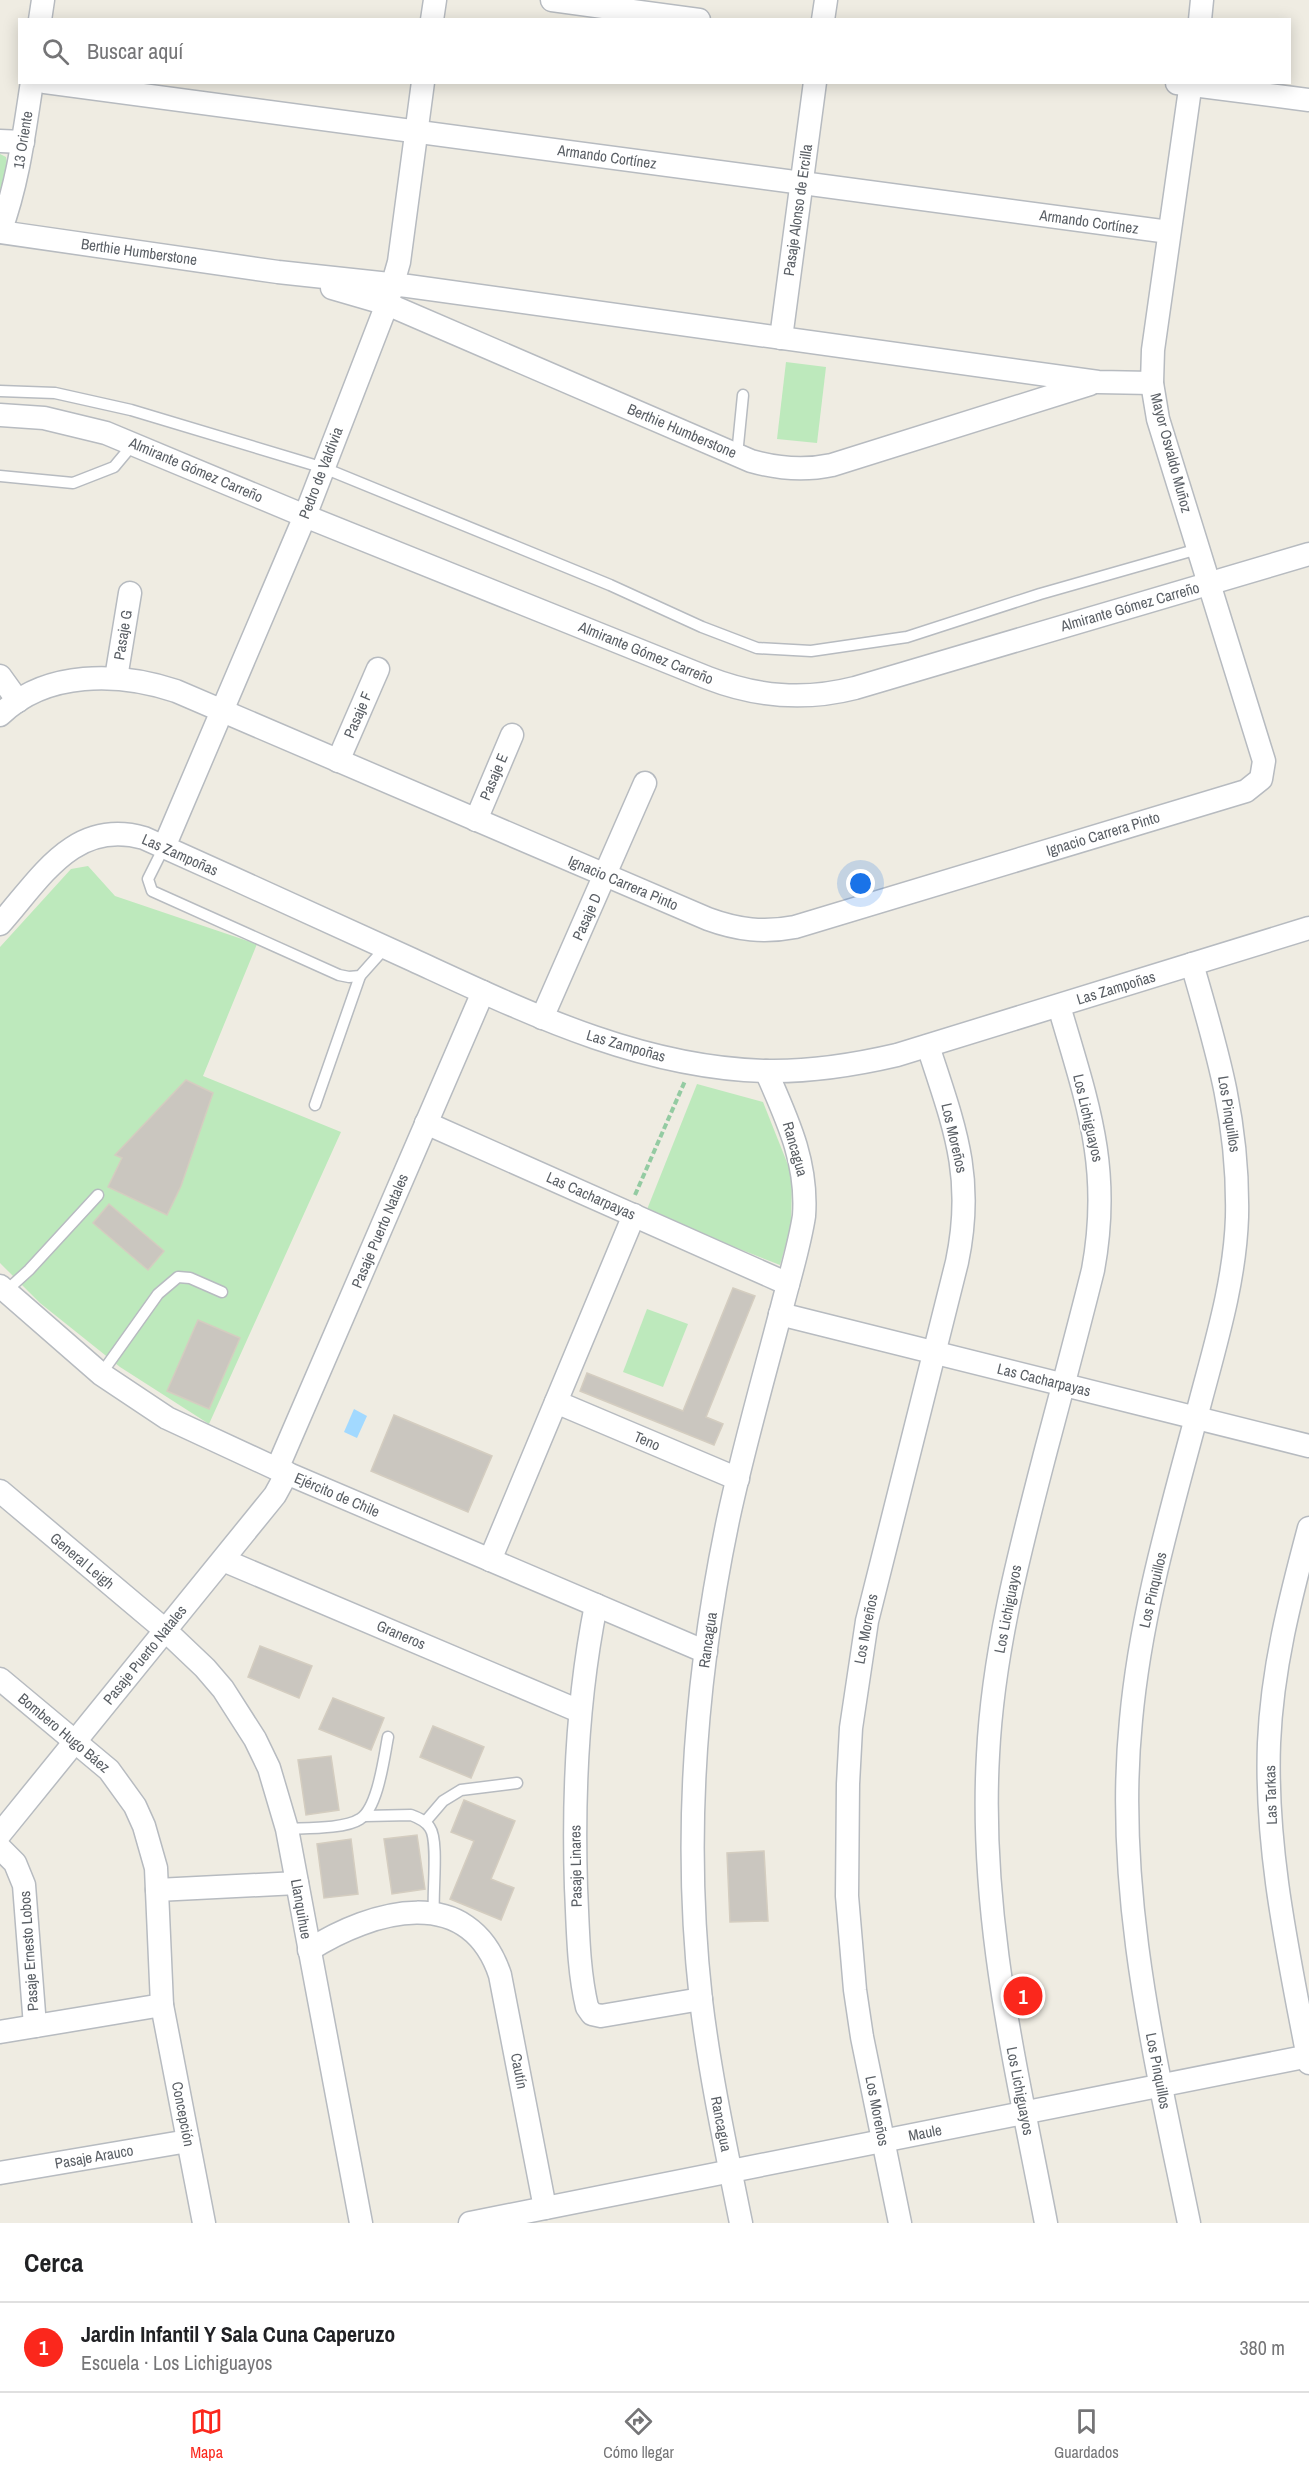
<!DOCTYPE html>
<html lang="es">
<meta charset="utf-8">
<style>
body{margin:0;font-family:"Archivo Narrow",sans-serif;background:#f2f2f2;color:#202124}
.you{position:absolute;left:861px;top:884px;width:21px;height:21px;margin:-15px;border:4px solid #fff;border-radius:50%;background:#1a73e8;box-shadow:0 0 0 9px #1a73e833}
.badge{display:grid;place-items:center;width:39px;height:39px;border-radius:50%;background:#fb271c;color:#fff;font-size:20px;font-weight:700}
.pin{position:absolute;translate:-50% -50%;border:3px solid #fff;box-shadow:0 2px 6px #0006}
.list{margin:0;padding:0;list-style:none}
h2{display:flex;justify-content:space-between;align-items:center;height:78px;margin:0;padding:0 24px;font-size:26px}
h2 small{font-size:20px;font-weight:400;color:#757577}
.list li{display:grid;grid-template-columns:39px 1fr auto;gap:18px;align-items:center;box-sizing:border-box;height:90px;padding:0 24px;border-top:2px solid #e0e0e0}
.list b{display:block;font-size:22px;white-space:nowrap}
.list p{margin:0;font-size:20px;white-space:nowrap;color:#757577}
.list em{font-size:20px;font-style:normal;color:#757577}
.icon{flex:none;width:33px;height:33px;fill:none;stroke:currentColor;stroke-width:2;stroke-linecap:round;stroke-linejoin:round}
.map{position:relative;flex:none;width:1309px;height:2223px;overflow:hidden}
.search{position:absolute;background:#fff;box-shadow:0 3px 15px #0003;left:18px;right:18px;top:18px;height:66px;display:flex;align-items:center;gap:15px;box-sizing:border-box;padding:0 21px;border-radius:0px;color:#757577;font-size:22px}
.sheet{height:168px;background:#fff}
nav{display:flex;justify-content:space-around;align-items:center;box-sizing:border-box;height:84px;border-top:2px solid #e0e0e0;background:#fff;font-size:16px;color:#757577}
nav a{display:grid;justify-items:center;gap:3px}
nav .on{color:#fb271c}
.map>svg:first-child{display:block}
.green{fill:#bde9bc}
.water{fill:#a2d9ff}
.building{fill:#cac6bf;stroke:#d4cdc0;stroke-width:1.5}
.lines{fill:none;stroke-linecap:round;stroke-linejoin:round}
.service-casing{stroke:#b7bbc0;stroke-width:13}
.minor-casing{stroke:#b7bbc0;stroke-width:25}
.path{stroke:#94cba2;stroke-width:4;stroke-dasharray:6 3;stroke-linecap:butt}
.service{stroke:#fff;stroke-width:10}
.minor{stroke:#fff;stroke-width:22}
.labels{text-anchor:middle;stroke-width:4.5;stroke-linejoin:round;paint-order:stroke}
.street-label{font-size:15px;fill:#5a5f65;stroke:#fff}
</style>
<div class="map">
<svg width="1309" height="2223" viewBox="0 0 1309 2223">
<rect width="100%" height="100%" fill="#efece2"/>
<!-- green -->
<g class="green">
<path d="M0,154L6,157L9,174L0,194Z"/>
<path d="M786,362L826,367L817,443L777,439Z"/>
<path d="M88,866L115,896L257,944L203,1076L341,1132L209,1424L120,1367L40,1303L0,1263V947L71,869Z"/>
<path d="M697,1084L763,1102L792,1175L791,1226L780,1265L646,1212Z"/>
<path d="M647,1309L688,1324L663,1387L623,1372Z"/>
</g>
<!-- water -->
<path class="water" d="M354,1409L367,1416L357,1438L344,1432Z"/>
<!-- building -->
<g class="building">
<path d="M186,1080L213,1093L181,1186L167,1215L108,1187L122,1158L115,1155Z"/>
<path d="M109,1204L164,1251L148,1270L93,1223Z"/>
<path d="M733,1288L755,1296L706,1417L723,1424L714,1445L580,1391L587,1373L683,1411Z"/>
<path d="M198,1320L240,1338L209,1409L167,1391Z"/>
<path d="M394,1415L492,1456L468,1512L371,1471Z"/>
<path d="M260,1646L312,1666L299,1698L248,1677Z"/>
<path d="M333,1698L384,1718L371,1750L319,1729Z"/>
<path d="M433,1726L484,1747L471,1778L420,1757Z"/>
<path d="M331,1756L339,1810L306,1815L298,1760Z"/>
<path d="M464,1800L515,1821L491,1879L514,1888L501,1920L450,1899L474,1841L451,1832Z"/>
<path d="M417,1835L425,1889L392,1894L384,1839Z"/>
<path d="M351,1839L358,1894L324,1898L317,1844Z"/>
<path d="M764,1851L768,1921L730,1922L727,1853Z"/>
</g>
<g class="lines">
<defs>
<g id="service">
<path d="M0,391L55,393L131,410L324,468L610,585L702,627L757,648L811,651L907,637L1040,594L1198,549"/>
<path d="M737,455L743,395"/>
<path d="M0,476L73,483L114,467L134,443"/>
<path d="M164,847L148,879L152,891L339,975L349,977L360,976L385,948"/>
<path d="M315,1105L360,976"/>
<path d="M6,1291L29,1270L98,1195"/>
<path d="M101,1374L158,1294L178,1277L190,1278L222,1292"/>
<path d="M365,1816L411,1815C419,1818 426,1821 430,1828C439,1841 432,1895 434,1913"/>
<path d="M425,1822L443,1801L461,1790L517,1783"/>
<path d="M287,1829C306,1828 345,1829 360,1819C378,1808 384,1757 388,1737"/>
</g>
<g id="minor">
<path d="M552,0L699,20"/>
<path d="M40,20L43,0"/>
<path d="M432,20L435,0"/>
<path d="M823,20L826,0"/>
<path d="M1200,20L1202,0"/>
<path d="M45,82L1169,232"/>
<path d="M1177,83L1309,100"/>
<path d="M0,141L23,142"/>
<path d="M0,232L278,272L408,286L1098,382L1152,383"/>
<path d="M0,232C18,183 24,134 32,82"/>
<path d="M332,288L387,304L751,461C779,469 804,471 832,465L1090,384"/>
<path d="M781,338L815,82"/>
<path d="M0,415L44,418L106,433L305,516L708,678C757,697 804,701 855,688L1309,554"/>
<path d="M0,676L18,701"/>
<path d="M116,678L130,593"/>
<path d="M0,715C46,670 119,672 176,691L708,919C738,930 764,933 795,927L1246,791L1261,779L1264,761L1158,419L1152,383L1153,350L1191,82"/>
<path d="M338,761L378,669"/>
<path d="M476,820L512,735"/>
<path d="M164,847L305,516L387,304L399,262L423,82"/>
<path d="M0,924C41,878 74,818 144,838C234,878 324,920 413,960C526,1012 640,1068 766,1071C811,1072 854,1065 897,1055L1309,928"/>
<path d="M542,1018L645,783"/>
<path d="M426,1123L788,1284"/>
<path d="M0,1286L101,1374L167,1418L277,1469L706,1652"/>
<path d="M780,1314L1309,1446"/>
<path d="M556,1402L738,1479"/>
<path d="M277,1469L483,992"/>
<path d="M0,1491L165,1630L205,1668L223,1689L255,1739L269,1768L287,1829L361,2223"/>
<path d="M1309,1528C1290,1599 1272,1669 1269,1743C1265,1851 1289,1957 1309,2063"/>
<path d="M223,1560L579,1711"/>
<path d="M490,1560L634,1215"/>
<path d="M596,1605C577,1699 573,1793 576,1888C578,1927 578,1969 587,2007L592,2014L601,2016L701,1999"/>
<path d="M0,1679L109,1770L135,1806L144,1826L156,1868L162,2005L204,2223"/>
<path d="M0,1834L275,1495L287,1473"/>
<path d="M0,1848L15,1863L24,1885L35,2026"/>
<path d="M157,1890L297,1883"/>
<path d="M309,1950C372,1910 469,1882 500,1975L545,2208"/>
<path d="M0,2032L162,2005"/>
<path d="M0,2173L188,2141"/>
<path d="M470,2223L1309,2056"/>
<path d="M741,2223C726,2149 710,2075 701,2000C683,1840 695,1678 728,1520C743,1450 763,1380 781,1311C789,1279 799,1248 804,1216C808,1162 787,1119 766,1071"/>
<path d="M900,2223L862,2037L855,1990L847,1896L848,1784L851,1728L867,1621L957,1262C975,1176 954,1126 928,1046"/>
<path d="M1046,2223C1016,2066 979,1916 988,1755C993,1651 1020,1550 1046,1450C1062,1390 1078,1330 1093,1270C1112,1167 1087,1102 1059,1006"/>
<path d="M1189,2223C1155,2057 1114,1890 1131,1720C1141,1610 1173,1505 1201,1399C1217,1339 1235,1279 1237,1217C1239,1123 1218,1053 1192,964"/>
</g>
</defs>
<!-- service casing -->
<use href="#service" class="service-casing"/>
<!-- minor casing -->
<use href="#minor" class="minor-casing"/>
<!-- path -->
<path class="path" d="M635,1195L685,1081"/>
<!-- service -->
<use href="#service" class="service"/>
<!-- minor -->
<use href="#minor" class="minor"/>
</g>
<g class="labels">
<!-- street labels -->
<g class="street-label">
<text transform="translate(23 140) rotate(-81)" y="5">13 Oriente</text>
<text transform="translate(607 157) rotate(8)" y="5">Armando Cortínez</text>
<text transform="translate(798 210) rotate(-82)" y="5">Pasaje Alonso de Ercilla</text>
<text transform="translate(1089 222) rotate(8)" y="5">Armando Cortínez</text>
<text transform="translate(139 252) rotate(8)" y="5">Berthie Humberstone</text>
<text transform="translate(682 431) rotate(23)" y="5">Berthie Humberstone</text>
<text transform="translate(1171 453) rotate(75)" y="5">Mayor Osvaldo Muñoz</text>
<text transform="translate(196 470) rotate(23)" y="5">Almirante Gómez Carreño</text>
<text transform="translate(321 473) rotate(-69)" y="5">Pedro de Valdivia</text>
<text transform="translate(1130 607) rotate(-16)" y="5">Almirante Gómez Carreño</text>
<text transform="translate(123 635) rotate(-81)" y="5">Pasaje G</text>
<text transform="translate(646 653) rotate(22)" y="5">Almirante Gómez Carreño</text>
<text transform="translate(358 715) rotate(-67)" y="5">Pasaje F</text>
<text transform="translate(494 777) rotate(-67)" y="5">Pasaje E</text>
<text transform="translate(1103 834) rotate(-17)" y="5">Ignacio Carrera Pinto</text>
<text transform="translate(180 855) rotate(24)" y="5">Las Zampoñas</text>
<text transform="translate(623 883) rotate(23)" y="5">Ignacio Carrera Pinto</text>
<text transform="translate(587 917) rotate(-66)" y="5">Pasaje D</text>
<text transform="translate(1116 988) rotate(-17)" y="5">Las Zampoñas</text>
<text transform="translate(626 1046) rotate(16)" y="5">Las Zampoñas</text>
<text transform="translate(1229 1114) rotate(81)" y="5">Los Pinquillos</text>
<text transform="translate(1088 1118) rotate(77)" y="5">Los Lichiguayos</text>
<text transform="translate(954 1138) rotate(77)" y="5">Los Moreños</text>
<text transform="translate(795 1149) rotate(74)" y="5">Rancagua</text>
<text transform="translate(591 1196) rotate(24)" y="5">Las Cacharpayas</text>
<text transform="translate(380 1231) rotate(-67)" y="5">Pasaje Puerto Natales</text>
<text transform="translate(1044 1380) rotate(14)" y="5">Las Cacharpayas</text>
<text transform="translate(647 1441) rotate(23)" y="5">Teno</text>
<text transform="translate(337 1495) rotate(23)" y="5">Ejército de Chile</text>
<text transform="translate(82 1561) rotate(40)" y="5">General Leigh</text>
<text transform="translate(1153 1590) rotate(-77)" y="5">Los Pinquillos</text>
<text transform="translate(1008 1609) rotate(-79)" y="5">Los Lichiguayos</text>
<text transform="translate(866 1629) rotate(-79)" y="5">Los Moreños</text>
<text transform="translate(401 1635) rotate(23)" y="5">Graneros</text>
<text transform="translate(708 1640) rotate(-82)" y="5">Rancagua</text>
<text transform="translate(145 1655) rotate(-51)" y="5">Pasaje Puerto Natales</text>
<text transform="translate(64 1733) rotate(40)" y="5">Bombero Hugo Báez</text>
<text transform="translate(1271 1795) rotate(-92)" y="5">Las Tarkas</text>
<text transform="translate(576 1866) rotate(-91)" y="5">Pasaje Linares</text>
<text transform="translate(301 1909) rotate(80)" y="5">Llanquihue</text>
<text transform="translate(29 1951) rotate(-94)" y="5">Pasaje Ernesto Lobos</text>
<text transform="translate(519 2071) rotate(79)" y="5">Cautín</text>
<text transform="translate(1158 2071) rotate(79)" y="5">Los Pinquillos</text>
<text transform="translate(1020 2091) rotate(79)" y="5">Los Lichiguayos</text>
<text transform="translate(877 2111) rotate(79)" y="5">Los Moreños</text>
<text transform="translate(183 2114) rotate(79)" y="5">Concepción</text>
<text transform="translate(721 2124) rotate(79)" y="5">Rancagua</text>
<text transform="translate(925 2133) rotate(-11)" y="5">Maule</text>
<text transform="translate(94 2157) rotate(-10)" y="5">Pasaje Arauco</text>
</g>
</g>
</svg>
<div class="you"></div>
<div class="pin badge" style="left:1023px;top:1996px">1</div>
<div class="search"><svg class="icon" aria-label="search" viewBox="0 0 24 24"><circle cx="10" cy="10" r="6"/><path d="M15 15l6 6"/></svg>Buscar aquí</div>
</div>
<section class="sheet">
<h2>Cerca<small></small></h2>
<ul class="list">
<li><span class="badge">1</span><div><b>Jardin Infantil Y Sala Cuna Caperuzo</b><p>Escuela · Los Lichiguayos</p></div><em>380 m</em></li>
</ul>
</section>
<nav>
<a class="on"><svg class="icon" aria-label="map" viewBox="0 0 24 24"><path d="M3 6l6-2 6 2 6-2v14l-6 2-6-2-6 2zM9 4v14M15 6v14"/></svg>Mapa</a>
<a><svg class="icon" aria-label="directions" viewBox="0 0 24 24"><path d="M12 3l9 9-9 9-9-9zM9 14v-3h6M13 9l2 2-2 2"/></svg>Cómo llegar</a>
<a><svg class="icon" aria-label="saved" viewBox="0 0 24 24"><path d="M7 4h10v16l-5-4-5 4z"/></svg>Guardados</a>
</nav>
